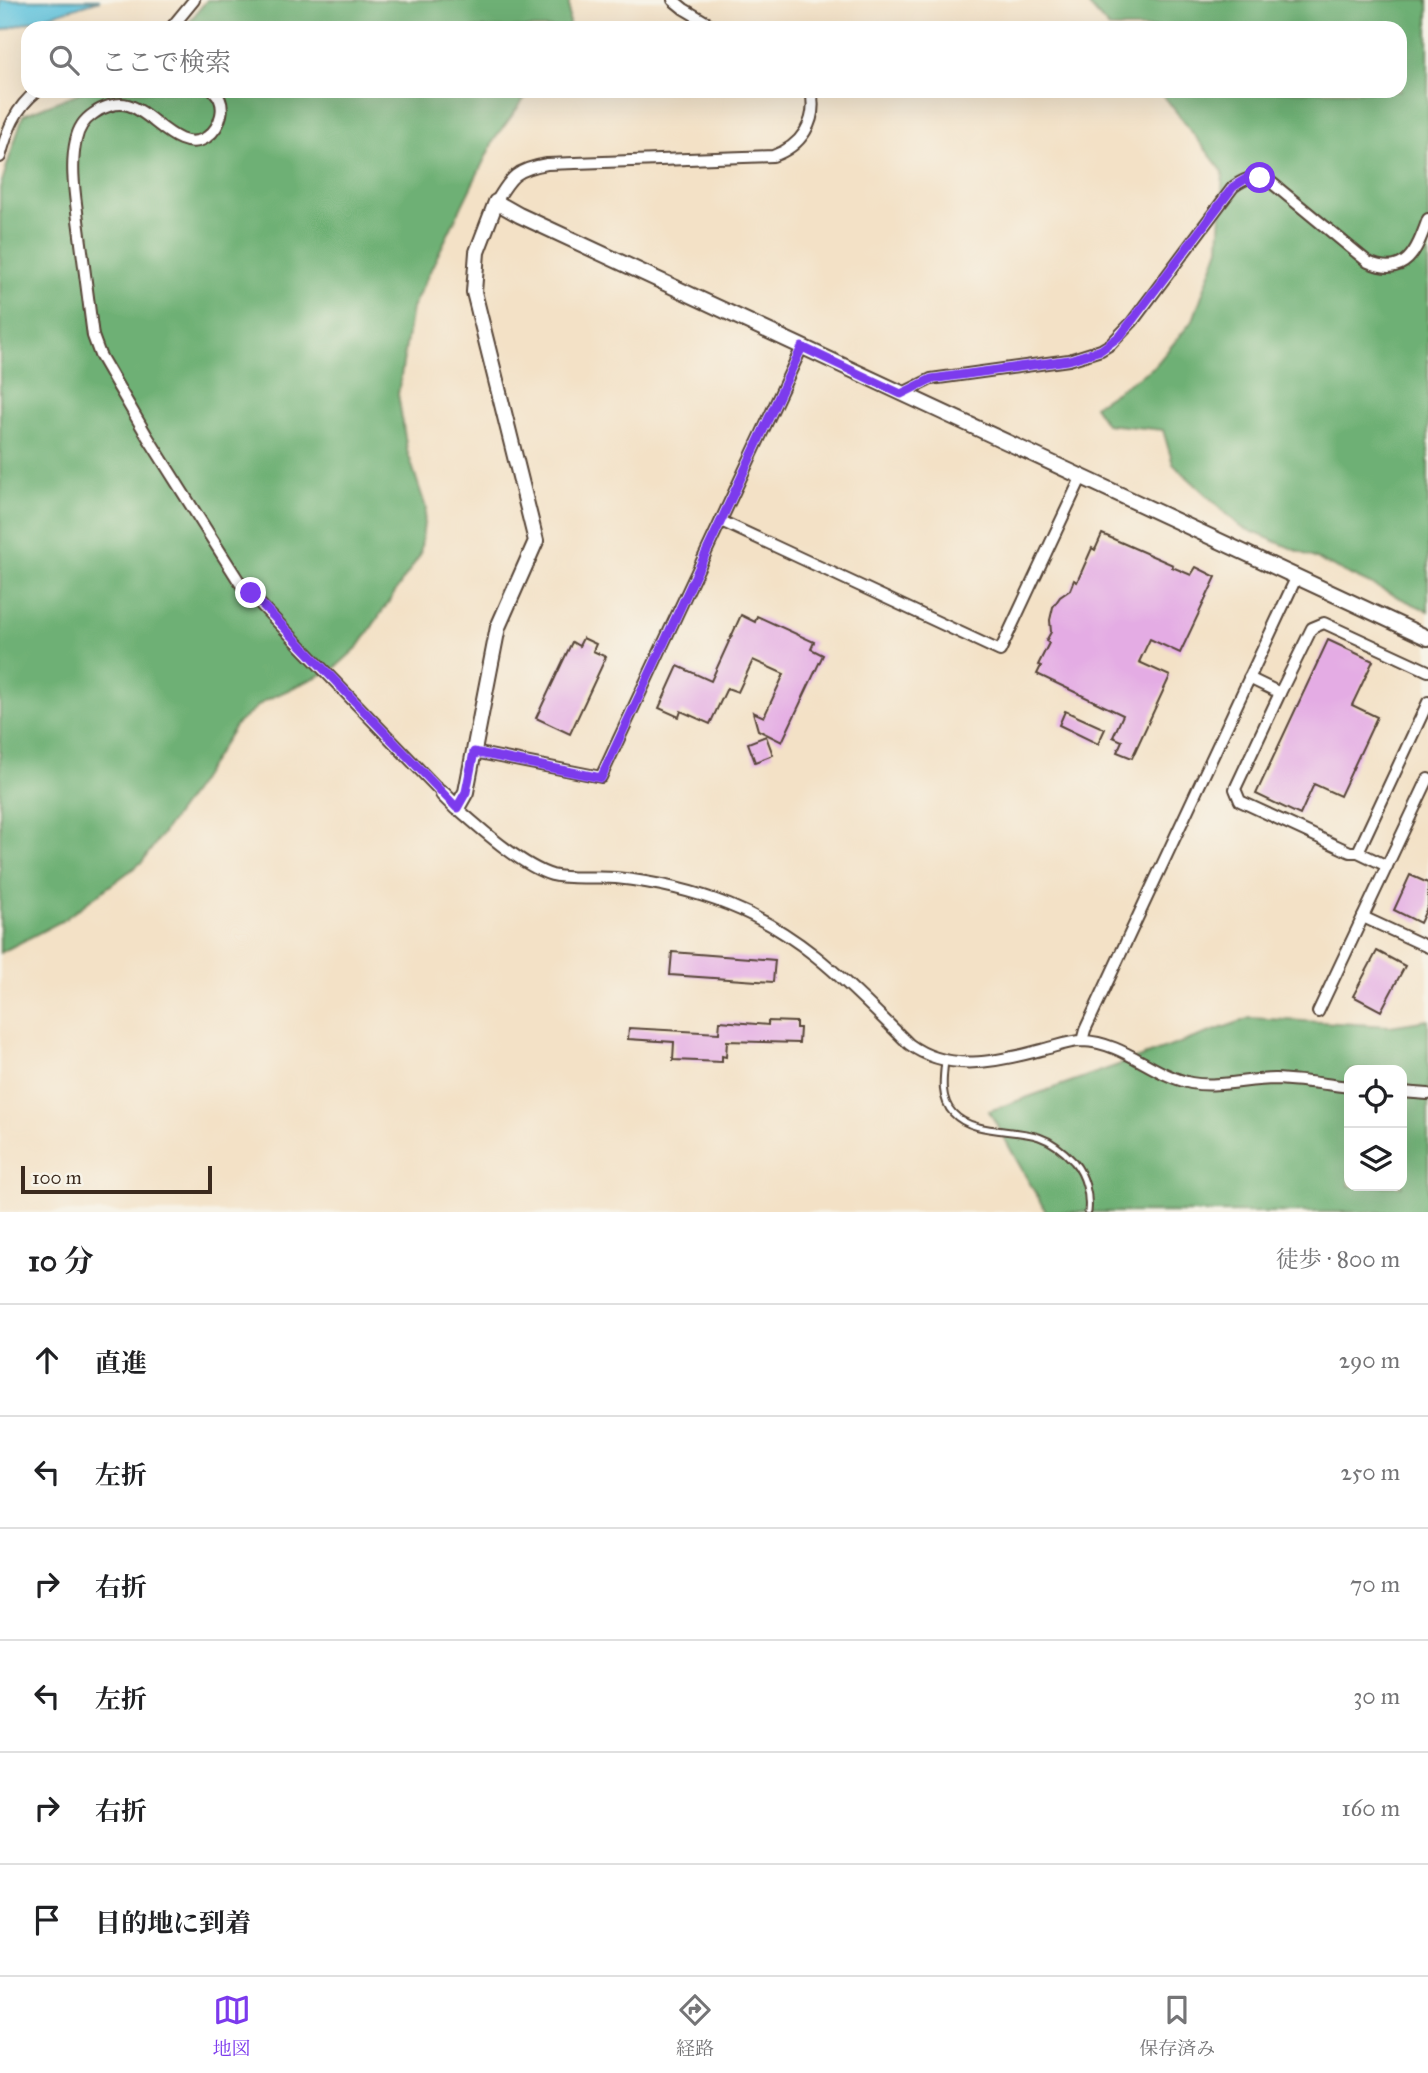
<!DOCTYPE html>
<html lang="ja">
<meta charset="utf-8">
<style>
body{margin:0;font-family:"IM FELL Great Primer","Noto Serif JP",serif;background:#f2f2f2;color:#202124}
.controls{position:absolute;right:21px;bottom:21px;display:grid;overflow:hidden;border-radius:14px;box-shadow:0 7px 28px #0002}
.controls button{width:63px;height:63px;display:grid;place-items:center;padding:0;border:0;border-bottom:2px solid #e0e0e0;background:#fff;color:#202124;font:35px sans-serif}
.scale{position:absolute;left:21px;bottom:18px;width:191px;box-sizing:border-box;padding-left:7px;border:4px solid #3b2a1e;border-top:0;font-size:19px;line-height:24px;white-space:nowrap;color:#3b2a1e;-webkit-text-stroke:5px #f7f3e8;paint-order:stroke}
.stop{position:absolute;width:21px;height:21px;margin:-16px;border:5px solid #7c3aed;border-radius:50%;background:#fff}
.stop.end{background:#7c3aed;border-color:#fff;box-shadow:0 2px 7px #0008}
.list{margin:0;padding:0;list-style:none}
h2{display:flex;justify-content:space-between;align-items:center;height:91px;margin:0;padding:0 28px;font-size:30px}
h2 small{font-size:23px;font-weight:400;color:#757577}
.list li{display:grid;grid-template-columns:46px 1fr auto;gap:21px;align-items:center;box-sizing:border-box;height:112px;padding:0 28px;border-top:2px solid #e0e0e0}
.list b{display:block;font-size:26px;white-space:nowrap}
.list em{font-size:23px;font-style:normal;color:#757577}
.icon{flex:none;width:38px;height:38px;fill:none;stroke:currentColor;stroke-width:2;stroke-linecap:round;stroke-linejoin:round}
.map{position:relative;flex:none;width:1428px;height:1212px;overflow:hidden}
.search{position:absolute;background:#fff;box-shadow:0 7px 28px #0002;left:21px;right:21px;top:21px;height:77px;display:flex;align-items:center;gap:18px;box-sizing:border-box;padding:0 24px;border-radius:21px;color:#757577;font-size:26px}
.sheet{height:763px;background:#fff}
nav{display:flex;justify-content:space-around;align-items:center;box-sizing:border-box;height:98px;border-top:2px solid #e0e0e0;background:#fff;font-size:19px;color:#757577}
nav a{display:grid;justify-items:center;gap:4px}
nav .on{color:#7c3aed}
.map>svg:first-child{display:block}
.forest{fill:#6eb074;stroke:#546d49;stroke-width:2;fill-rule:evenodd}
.water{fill:#60c4de;stroke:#4e777e;stroke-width:2}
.building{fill:#e4ace4}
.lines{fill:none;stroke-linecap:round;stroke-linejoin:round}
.service-casing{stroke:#574537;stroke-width:9}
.minor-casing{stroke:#574537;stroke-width:14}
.tertiary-casing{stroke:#574537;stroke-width:18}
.service{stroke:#fff;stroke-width:5}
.minor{stroke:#fff;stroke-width:10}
.tertiary{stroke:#fff;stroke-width:14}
.route{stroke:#7c3aed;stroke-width:9}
</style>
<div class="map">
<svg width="1428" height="1212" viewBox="0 0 1428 1212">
<rect width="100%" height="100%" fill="#f7f3e8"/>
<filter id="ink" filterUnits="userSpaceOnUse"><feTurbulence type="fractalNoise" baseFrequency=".0143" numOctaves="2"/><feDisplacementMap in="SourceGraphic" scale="14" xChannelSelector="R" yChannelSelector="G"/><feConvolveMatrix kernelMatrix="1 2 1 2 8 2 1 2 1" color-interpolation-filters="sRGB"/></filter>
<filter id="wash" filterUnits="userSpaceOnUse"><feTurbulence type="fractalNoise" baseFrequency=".00686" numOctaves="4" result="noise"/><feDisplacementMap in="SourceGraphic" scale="28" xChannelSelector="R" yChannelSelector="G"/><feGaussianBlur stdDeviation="1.57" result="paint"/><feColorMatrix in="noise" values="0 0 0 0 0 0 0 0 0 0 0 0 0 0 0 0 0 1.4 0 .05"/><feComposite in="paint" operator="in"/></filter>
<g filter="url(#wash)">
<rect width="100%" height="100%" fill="#f3e1c6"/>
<!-- forest -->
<g class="forest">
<path d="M207,0H569V28H184Z"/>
<path d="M1084,0H1428V611L1312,557L1241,527L1173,464L1163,430L1106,424L1094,406L1155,366L1193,320L1219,248L1223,172L1160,91H1400V28H1109Z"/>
<path d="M84,91H530L494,140L412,308L398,394L407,450L426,508L420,555L359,646L334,669L264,701L235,726L198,784L142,862L62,921L0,953V188L23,115Z"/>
<path d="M1250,1018L1390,1026L1428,1020V1212H1046L989,1111ZM1349,1070H1402V1186H1349Z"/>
</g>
<!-- water -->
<path class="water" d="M0,0H100L0,31Z"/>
<g id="blocks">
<!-- building -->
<g class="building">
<path d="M1102,534L1173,565L1172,567L1191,575L1196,567L1216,577L1180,653L1150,639L1139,662L1170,676L1132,758L1117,752L1122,741L1113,737L1123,715L1037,674L1041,666L1038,665L1049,643L1046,641L1051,632L1050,620L1053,607L1060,597L1070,590L1074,580L1077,582L1092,548L1095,550Z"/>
<path d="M741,615L755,622L757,616L814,642L811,649L823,655L782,742L758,730L753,712L764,717L784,674L753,660L738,692L727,688L710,724L681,711L679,717L659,708L678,666L711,681Z"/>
<path d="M583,638L596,644L593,651L606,657L570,734L536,718L572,642L579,646Z"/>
<path d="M1328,640L1373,661L1352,705L1377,717L1340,796L1314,784L1300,815L1256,794Z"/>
<path d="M1065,711L1105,729L1098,744L1059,725Z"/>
<path d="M766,736L773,755L755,762L748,743Z"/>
<path d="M1410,875L1428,883V906L1420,923L1394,910Z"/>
<path d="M1377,951L1405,966L1381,1011L1353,996Z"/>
<path d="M672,952L775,960L773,982L670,975Z"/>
<path d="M720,1021L768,1025V1021L796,1022V1028H800L799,1043L727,1041L726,1057L722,1056V1062L673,1060L674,1042L628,1039L629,1028L719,1033Z"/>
</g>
</g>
</g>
<g filter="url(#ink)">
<use href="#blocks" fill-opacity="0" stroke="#574537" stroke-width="2"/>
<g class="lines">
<defs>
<path id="service" d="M945,1061C943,1078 940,1099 953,1113C973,1135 1013,1128 1039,1137C1054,1142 1064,1151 1074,1162C1085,1175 1090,1195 1088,1212"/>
<g id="minor">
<path d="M673,0L684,9L716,28"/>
<path d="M171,28L194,0"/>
<path d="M214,91C221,98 223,106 221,115C219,124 214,132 207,137C179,156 153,112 128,105C117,102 102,107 93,114C84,120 78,130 76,140C70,166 75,194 78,220C83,258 88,297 93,336L100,355L147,436L240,583L443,794"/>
<path d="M0,157C7,131 15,108 37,91"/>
<path d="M496,202C511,176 517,169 547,164L773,156C801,146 818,122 811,91"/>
<path d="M901,394L931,379L1069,360L1101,350L1111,344L1132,322L1233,187C1246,177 1257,174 1272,183L1368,262C1407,279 1417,249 1428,219"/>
<path d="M721,521L1000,651L1081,478"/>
<path d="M1249,678L1280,693L1312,628L1324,623L1428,671"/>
<path d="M1280,693L1235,789L1240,801L1350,852H1358"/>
<path d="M474,752L601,777L802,347"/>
<path d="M457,808C481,829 522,866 552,875C572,880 595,876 616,878C654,882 694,891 729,905C805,935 852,988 909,1044C948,1073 997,1062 1041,1050C1054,1047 1069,1041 1082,1041C1124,1042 1152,1075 1191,1083C1218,1088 1247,1079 1275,1079C1300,1080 1325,1084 1349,1087"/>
<path d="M1387,866L1358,852L1428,702"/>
<path d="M1363,917L1428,947"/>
<path d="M1318,1012L1428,779"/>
<path d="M1082,1041L1085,1030L1297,576"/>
<path d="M1402,1092L1428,1094"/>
</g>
<path id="tertiary" d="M443,794L457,808L466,792L498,627L536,541L474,292L477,252L496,202L519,215L1428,638"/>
</defs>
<!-- service casing -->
<use href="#service" class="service-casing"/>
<!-- minor casing -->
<use href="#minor" class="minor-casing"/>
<!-- tertiary casing -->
<use href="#tertiary" class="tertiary-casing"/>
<!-- service -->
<use href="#service" class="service"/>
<!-- minor -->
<use href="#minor" class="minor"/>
<!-- tertiary -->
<use href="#tertiary" class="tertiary"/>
</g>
</g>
<g class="lines" filter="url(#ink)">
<!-- route -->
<path class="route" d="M251,593L457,808L466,792L474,752L601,778L802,347L901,394L931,379L1069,360L1101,350L1121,335L1233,187L1247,178H1260"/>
</g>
</svg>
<div class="controls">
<button><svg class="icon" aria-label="locate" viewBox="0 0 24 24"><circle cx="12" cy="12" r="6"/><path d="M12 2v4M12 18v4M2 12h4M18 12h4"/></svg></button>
<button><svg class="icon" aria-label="layers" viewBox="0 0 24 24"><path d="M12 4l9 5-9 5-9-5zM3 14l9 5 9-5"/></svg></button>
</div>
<div class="scale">100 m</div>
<div class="stop" style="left:1260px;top:178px"></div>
<div class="stop end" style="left:251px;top:593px"></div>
<div class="search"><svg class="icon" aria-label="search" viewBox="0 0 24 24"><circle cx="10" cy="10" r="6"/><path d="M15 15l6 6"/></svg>ここで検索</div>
</div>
<section class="sheet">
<h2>10 分<small>徒歩 · 800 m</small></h2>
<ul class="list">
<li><svg class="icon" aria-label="ahead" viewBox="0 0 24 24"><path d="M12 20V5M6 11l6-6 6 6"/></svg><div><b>直進</b></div><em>290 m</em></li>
<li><svg class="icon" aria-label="left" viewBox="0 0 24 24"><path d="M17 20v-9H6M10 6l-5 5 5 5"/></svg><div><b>左折</b></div><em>250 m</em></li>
<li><svg class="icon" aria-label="right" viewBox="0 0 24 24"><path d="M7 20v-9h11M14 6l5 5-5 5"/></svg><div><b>右折</b></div><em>70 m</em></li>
<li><svg class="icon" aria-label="left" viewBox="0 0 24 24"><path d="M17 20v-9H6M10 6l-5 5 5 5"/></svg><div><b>左折</b></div><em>30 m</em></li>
<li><svg class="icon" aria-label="right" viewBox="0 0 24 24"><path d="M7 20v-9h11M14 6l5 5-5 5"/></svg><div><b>右折</b></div><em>160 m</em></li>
<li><svg class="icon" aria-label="arrive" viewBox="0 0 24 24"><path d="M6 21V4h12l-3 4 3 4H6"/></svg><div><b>目的地に到着</b></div></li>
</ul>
</section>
<nav>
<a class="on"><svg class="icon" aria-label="map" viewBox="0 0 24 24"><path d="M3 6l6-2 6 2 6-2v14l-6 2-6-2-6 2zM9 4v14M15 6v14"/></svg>地図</a>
<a><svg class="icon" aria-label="directions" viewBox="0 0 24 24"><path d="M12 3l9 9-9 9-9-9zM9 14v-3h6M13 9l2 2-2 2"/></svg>経路</a>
<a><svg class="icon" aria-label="saved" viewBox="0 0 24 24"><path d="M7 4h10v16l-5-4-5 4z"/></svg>保存済み</a>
</nav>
